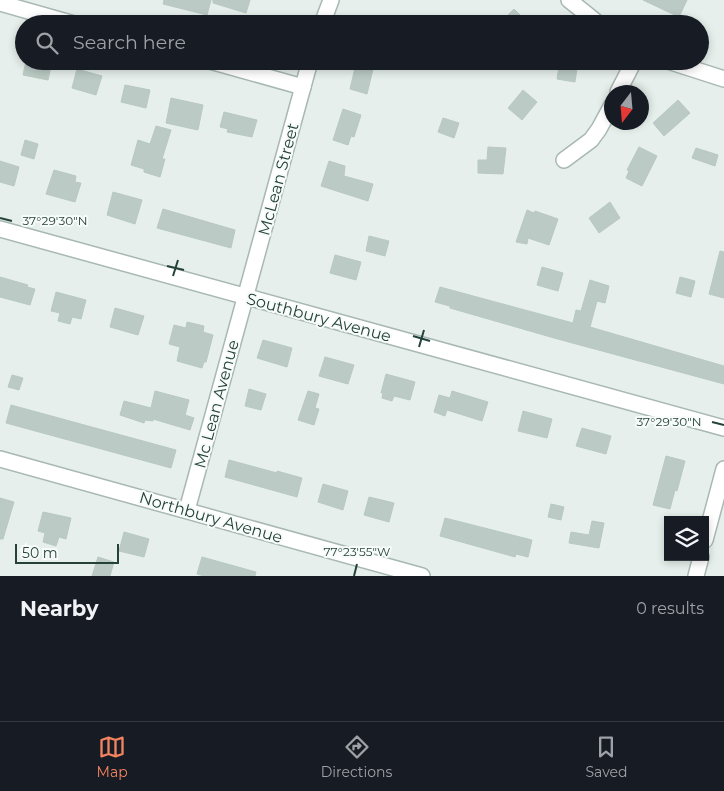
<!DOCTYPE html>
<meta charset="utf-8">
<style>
body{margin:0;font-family:Montserrat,sans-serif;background:#20242c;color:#f1f3f6}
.controls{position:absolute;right:15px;bottom:15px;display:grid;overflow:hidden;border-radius:0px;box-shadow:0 2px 8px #0003}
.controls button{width:45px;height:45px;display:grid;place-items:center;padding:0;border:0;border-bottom:1px solid #363941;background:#171b24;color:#f1f3f6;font:25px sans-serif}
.compass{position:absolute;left:604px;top:85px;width:45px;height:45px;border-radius:50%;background:#171b24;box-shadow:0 2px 8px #0003;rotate:196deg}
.scale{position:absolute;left:15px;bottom:12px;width:104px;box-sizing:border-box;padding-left:5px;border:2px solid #24423a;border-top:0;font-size:14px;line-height:18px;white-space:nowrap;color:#24423a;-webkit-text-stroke:4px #f7fbf9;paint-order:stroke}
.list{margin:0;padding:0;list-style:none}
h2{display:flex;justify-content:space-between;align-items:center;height:65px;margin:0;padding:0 20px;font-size:21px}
h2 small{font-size:16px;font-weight:400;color:#9ea1a6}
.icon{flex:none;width:28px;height:28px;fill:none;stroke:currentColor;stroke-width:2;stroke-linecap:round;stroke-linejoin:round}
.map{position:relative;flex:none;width:724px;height:576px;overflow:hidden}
.search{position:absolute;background:#171b24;box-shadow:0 2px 8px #0003;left:15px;right:15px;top:15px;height:55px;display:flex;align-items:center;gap:12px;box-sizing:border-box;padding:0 18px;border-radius:28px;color:#9ea1a6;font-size:19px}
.sheet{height:145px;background:#171b24}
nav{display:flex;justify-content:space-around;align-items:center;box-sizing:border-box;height:70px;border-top:1px solid #363941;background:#171b24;font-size:14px;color:#9ea1a6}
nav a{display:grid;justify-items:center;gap:2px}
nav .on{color:#f4845f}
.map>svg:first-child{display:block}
.building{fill:#bbcac4;stroke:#b8c9c2}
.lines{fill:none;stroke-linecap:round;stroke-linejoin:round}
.minor-casing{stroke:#a8b8b2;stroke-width:18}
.minor{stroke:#fff;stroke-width:15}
.ticks{fill:none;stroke:#24423a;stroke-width:2}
.labels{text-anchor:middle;stroke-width:4;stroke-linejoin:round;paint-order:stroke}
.street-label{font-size:16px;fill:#24423a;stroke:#f7fbf9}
.ticks-label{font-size:12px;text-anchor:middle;fill:#24423a;stroke:#f7fbf9;stroke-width:4;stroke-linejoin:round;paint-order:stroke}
</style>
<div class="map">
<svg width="724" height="576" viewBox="0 0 724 576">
<rect width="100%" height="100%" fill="#e6efeb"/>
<!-- building -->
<g class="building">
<path d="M164,0H211L207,15L163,4Z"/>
<path d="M213,0H250L246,13L213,3Z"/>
<path d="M643,0H687L679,17Z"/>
<path d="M514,9L529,24H499Z"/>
<path d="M26,61H52L48,80L23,75Z"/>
<path d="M560,61H578L575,82L557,79Z"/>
<path d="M356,64L373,69L367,94L350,89Z"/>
<path d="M77,69L102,76L96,95L72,88Z"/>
<path d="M125,85L150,90L146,108L121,102Z"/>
<path d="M523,90L537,102L522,120L508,108Z"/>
<path d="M171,98L203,105L198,130L166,123Z"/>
<path d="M678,100L690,113L664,136L653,123Z"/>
<path d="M343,109L361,115L354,137L351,136L348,145L333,140Z"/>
<path d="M224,112L257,120L252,137L227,132L228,129L220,127Z"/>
<path d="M443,118L459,123L454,138L438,132Z"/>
<path d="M156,126L171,130L162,159H165L160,177L144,172V169L131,165L138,140L150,144Z"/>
<path d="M25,140L38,144L34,159L21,155Z"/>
<path d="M488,147L506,148L503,174L478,173V160H487Z"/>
<path d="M639,147L657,156L642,186L626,178L629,171L627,170Z"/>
<path d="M696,148L718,155L715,166L692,158Z"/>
<path d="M0,161L19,167L14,186L0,182Z"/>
<path d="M329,161L345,166L344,176L373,184L368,201L321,186Z"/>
<path d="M54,170L76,176L75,182L81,183L75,202L46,194Z"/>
<path d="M113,192L142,200L135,224L107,215Z"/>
<path d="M610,202L620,218L599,233L589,218Z"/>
<path d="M163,209L235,230L231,248L157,228Z"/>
<path d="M527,210L534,213L535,211L558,219L549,245L528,238L527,244L516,242Z"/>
<path d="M369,236L389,241L385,256L366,251Z"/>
<path d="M720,251L724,252V298L709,294Z"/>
<path d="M335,255L361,262L356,280L330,273Z"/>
<path d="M542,267L563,273L558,291L537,285Z"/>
<path d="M0,277L28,285L27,287L35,289L30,305L0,297Z"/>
<path d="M680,277L695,281L691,297L676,293Z"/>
<path d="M590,280L609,286L605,303L597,301L590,327L724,366V384L554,338L450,308V306L435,302L440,287L573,323L576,310L581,311Z"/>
<path d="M56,292L86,300L81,319L72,317L70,324L58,321L60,313L51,311Z"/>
<path d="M115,308L144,316L138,335L110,327Z"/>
<path d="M187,322L204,326L203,332L213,335L206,362H204L202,368L177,361L180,347L169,344L174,325L186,328Z"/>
<path d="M263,340L292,348L287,367L257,358Z"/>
<path d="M325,357L354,365L348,384L319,376Z"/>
<path d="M386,374L415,382L410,400L394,396L392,401L382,398L383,393H381Z"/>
<path d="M12,375L23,378L19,390L8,387Z"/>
<path d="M249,389L266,394L261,410L245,406Z"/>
<path d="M155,391L189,400L185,415L194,418L190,430L153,419V421L145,420L144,423L120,415L124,401L151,408Z"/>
<path d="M308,391L319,394L315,408L319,409L314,425L298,420Z"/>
<path d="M452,391L488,402L482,421L447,410L445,416L434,412L439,395L450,398Z"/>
<path d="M11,405L176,450L171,468L6,423Z"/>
<path d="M523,411L552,419L547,438L518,431Z"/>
<path d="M582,428L611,436L606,454L576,446Z"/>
<path d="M666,456L685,461L677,491L675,490L670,509L653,505Z"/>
<path d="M229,460L277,473V471L302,478L297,497L225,477Z"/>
<path d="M323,484L348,491L343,510L318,502Z"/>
<path d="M369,497L394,503L389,522L364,515Z"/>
<path d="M0,498L14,502L3,539H0Z"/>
<path d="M551,504L564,507L561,520L548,517Z"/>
<path d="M43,512L71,518L66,539L59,537L56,546L43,542L45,533L38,531Z"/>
<path d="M445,518L532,540L528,557L516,554L515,557L440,536Z"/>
<path d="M592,521L604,523L599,548L569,543L571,532L589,535Z"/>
<path d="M124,532L149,539L144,557L119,551Z"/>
<path d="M98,557L114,562L110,576H92Z"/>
<path d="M202,557L256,572L255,576H204L197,574Z"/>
</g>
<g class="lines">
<defs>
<g id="minor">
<path d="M569,0L599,24"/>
<path d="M0,3L74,24"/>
<path d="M322,24L331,0"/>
<path d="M210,61L303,87"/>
<path d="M668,61L724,79"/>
<path d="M618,92L634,61"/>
<path d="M564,160L591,140L599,129L612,105"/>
<path d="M0,229L724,428"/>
<path d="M0,459L422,576"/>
<path d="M187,510L310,61"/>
<path d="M705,540L724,469"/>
<path d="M696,576L701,557"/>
</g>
</defs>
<!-- minor casing -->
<use href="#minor" class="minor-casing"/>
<!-- minor -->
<use href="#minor" class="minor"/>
</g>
<!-- ticks -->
<path class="ticks" d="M0,218L12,221M167,266L184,270M173,276L178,260M413,336L430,341M419,347L424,330M712,422L724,425M354,576L357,564"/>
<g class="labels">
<!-- street labels -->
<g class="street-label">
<text transform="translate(278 179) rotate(-75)" y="6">McLean Street</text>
<text transform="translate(319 317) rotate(15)" y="6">Southbury Avenue</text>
<text transform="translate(216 404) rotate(-75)" y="6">Mc Lean Avenue</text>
<text transform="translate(211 517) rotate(16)" y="6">Northbury Avenue</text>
</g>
</g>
<g class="ticks-label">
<text x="55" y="225">37°29'30"N</text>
<text x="669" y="426">37°29'30"N</text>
<text x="357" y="556">77°23'55"W</text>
</g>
</svg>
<div class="controls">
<button><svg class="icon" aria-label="layers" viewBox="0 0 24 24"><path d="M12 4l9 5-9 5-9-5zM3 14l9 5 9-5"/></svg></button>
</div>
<svg class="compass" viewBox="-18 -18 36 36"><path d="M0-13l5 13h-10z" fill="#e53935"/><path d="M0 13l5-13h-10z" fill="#9ea1a6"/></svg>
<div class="scale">50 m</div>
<div class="search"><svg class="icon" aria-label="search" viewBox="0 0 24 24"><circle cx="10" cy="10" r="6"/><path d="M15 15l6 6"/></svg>Search here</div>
</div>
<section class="sheet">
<h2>Nearby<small>0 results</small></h2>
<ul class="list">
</ul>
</section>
<nav>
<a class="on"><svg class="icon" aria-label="map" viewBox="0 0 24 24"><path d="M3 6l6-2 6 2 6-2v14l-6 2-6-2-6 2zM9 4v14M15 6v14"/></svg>Map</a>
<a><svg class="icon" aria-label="directions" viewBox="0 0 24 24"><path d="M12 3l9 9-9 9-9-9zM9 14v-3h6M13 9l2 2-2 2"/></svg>Directions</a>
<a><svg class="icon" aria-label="saved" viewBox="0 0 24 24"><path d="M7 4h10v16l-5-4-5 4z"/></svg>Saved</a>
</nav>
